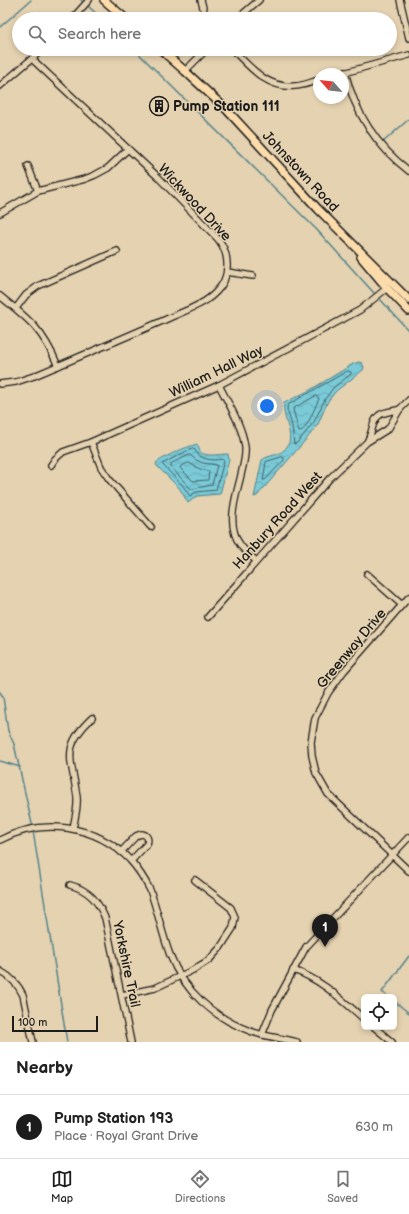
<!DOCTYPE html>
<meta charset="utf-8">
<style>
body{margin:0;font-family:"Balsamiq Sans",sans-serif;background:#f6f6f6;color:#222}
.controls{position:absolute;right:12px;bottom:12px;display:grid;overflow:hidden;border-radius:6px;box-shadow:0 2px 6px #0003}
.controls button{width:36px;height:36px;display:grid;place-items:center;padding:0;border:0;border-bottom:1px solid #e0e0e0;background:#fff;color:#222;font:20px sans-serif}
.compass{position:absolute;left:313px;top:68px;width:36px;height:36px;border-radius:50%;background:#fff;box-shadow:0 2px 6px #0003;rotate:297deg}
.scale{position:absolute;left:12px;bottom:10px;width:86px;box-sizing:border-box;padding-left:4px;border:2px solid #1c1c1c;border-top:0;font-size:11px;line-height:14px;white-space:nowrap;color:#1c1c1c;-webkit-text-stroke:3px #e5d2b0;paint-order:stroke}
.you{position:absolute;left:267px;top:406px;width:14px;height:14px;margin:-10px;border:3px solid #fff;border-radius:50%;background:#1a73e8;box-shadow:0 0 0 6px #1a73e833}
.badge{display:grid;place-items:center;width:26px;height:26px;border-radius:50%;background:#1c1c1c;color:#fff;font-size:13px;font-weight:700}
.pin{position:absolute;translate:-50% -33px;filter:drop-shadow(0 1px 2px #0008)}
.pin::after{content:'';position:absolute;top:21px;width:14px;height:12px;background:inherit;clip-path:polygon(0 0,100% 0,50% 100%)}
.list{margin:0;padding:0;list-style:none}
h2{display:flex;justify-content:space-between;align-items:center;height:52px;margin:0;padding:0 16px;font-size:17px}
h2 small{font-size:13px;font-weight:400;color:#767676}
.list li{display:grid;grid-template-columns:26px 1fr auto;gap:12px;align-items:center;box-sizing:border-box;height:64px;padding:0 16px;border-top:1px solid #e0e0e0}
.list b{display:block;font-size:15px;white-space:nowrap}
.list p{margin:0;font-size:13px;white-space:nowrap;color:#767676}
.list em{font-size:13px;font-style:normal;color:#767676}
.icon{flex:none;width:22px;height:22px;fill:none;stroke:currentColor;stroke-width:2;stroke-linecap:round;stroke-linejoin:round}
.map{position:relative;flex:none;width:409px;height:1042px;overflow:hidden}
.search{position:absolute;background:#fff;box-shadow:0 2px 6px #0003;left:12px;right:12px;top:12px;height:44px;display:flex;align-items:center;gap:10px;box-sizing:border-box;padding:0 14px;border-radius:22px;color:#767676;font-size:15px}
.sheet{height:116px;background:#fff}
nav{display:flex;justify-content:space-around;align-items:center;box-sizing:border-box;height:56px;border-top:1px solid #e0e0e0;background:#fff;font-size:11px;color:#767676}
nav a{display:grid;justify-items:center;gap:2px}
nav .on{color:#1c1c1c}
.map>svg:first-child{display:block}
.water{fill:url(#water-waves);stroke:#54848c}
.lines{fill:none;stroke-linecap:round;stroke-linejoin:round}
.shore{stroke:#426267;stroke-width:1}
.stream{stroke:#54848c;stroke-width:1.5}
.minor-casing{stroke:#1c1c1c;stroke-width:8}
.major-casing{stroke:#1c1c1c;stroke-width:10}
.minor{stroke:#e5d2b0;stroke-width:5.5}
.major{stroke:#fddcac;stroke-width:7}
.labels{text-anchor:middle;stroke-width:3;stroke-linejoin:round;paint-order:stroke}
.poi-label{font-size:14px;font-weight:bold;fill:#1c1c1c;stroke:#e5d2b0;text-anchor:start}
.street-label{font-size:14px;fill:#1c1c1c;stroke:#e5d2b0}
</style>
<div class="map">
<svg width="409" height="1042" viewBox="0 0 409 1042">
<defs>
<pattern id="water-waves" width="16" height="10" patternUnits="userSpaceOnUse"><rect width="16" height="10" fill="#7acad7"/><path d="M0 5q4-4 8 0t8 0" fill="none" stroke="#69adb8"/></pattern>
</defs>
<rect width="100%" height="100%" fill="#e5d2b0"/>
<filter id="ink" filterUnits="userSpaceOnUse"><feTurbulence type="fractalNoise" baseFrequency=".025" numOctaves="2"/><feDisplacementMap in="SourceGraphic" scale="8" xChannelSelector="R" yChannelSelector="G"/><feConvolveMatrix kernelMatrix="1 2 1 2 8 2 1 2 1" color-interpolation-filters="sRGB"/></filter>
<g filter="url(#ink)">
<!-- water -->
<g class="water">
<path d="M359,362L362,363L364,367L363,370L336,391L328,401L318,424L309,436L257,496L254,497L262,460C268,455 278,456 284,450C298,438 281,418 284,403L310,390L353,364Z"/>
<path d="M197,444L201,453C211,457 217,454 228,454L229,460L220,494L197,496L188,503L180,489L156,465L157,462C170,454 183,448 197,444Z"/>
</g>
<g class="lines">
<!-- shore -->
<g class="shore">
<path d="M348,371L351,372V374L333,388L325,399L314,422L297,443L294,444L292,426L287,409L288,405Z"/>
<path d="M316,396L318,397L319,399C314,408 308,429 299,432L293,409Z"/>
<path d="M193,449L195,450C199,460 213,461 222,459L224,461L216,490L196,492L190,496L183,486L162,464L187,451Z"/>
<path d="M190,455L196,460L203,463L217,465L212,485L191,489L171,467V464Z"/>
<path d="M282,457L284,458V460L265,480H263L266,462Z"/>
<path d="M189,463L200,469L209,471L208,480L193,481L180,468L181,466Z"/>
</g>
<!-- stream -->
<g class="stream">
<path d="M81,0L82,1"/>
<path d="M89,7L102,19"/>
<path d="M0,27L31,0"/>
<path d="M134,49L317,230L374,293"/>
<path d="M382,143L409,119"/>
<path d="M380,299L409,331"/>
<path d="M0,692L3,697L8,731L14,744L32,824"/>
<path d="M0,761L20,767"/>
<path d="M33,831L67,1042"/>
<path d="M389,997L382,992L409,956"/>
<path d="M394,1001L409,1013"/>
</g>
<defs>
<g id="minor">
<path d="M201,0L206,19"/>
<path d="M400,0L409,38"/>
<path d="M72,19L89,0"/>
<path d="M237,19L259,0"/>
<path d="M232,49C250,67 267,89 295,86C303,86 311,82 319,80"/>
<path d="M185,71L207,49"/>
<path d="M345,72C355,113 375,145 409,171"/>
<path d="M340,74L409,55"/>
<path d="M0,86L43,49"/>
<path d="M28,166L38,191"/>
<path d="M0,213L38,191L85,179L95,175L108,168L128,149"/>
<path d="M227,272L253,276"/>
<path d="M0,296C29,319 43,330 58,366"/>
<path d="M16,308L26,295L38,286L117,251"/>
<path d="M0,384L16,382L34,376C79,357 124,338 169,318C184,311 204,305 216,292C231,278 230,254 218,239L157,176L32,59"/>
<path d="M219,385C229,405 242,425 245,447C246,456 243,466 241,475C236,497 225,525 241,546C245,551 251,556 256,561"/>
<path d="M368,440C373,431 372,419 381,414C385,412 394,411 400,409"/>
<path d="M91,442L101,467L109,479L151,527"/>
<path d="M51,465L55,459L63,452L91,442L219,385L360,310L387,288"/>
<path d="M367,574L402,605"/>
<path d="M409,597L344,671L328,693L315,718L311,742L312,756L316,773L328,794L409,871"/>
<path d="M208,617L330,478L367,442L388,429L400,409L409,400"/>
<path d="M73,828C75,818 78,808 77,797C72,759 60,748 92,718"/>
<path d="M0,840C43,817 96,825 130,860C138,869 145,880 150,890C158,912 162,934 170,955C184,991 214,1018 250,1031C265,1037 282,1038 297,1042"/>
<path d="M121,852L136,836L141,834C147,834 149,839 147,844L131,861"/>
<path d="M70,885C89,890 98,901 105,918L131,1042"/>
<path d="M293,970C321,979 342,1000 364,1019"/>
<path d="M0,971C11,977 18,984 23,995L33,1042"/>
<path d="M122,995L155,988L193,970L209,960L220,948L233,928L235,917L231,908L195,880"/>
<path d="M374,1027L392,1042"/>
<path d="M262,1035L272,1010L306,947L409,837"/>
</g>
<g id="major">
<path d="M104,0L126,19"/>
<path d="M160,49L185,71L226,109L318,209L409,300"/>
<path d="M361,257L387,288L409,311"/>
</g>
</defs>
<!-- minor casing -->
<use href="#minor" class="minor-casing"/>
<!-- major casing -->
<use href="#major" class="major-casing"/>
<!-- minor -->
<use href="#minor" class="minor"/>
<!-- major -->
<use href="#major" class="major"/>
</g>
</g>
<!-- icons -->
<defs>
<symbol id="building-ring" viewBox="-11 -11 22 22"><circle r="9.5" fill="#e5d2b0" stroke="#1c1c1c" stroke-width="1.5"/><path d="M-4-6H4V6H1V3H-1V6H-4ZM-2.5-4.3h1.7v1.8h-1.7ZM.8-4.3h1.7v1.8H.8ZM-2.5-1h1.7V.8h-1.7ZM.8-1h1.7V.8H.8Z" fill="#1c1c1c"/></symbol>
</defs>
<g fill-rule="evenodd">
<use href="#building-ring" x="148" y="95" width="22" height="22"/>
</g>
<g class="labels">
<!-- poi labels -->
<g class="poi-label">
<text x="173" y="111">Pump Station 111</text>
</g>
<!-- street labels -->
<g class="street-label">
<text transform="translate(301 171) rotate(47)" y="5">Johnstown Road</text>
<text transform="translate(195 202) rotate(47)" y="5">Wickwood Drive</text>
<text transform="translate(216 371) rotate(-26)" y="5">William Hall Way</text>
<text transform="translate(277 520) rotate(-48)" y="5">Hanbury Road West</text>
<text transform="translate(351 648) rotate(-50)" y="5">Greenway Drive</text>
<text transform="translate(127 964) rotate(78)" y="5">Yorkshire Trail</text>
</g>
</g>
</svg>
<div class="controls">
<button><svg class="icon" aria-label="locate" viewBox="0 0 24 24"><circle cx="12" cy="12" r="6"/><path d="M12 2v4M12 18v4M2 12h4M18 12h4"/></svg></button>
</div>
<svg class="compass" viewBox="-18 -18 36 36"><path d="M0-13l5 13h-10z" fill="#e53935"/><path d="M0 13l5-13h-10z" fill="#767676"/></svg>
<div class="scale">100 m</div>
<div class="you"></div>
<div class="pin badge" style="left:325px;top:947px">1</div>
<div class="search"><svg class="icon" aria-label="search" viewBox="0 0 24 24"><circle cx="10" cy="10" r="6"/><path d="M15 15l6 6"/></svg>Search here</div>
</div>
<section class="sheet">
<h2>Nearby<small></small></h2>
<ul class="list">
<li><span class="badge">1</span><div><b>Pump Station 193</b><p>Place · Royal Grant Drive</p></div><em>630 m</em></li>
</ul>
</section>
<nav>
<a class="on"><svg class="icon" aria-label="map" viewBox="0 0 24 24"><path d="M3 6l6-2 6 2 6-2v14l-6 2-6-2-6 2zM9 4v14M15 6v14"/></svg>Map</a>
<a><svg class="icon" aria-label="directions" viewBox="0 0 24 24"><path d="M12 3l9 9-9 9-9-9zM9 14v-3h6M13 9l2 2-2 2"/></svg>Directions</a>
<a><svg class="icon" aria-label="saved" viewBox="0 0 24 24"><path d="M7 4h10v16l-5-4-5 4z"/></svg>Saved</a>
</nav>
